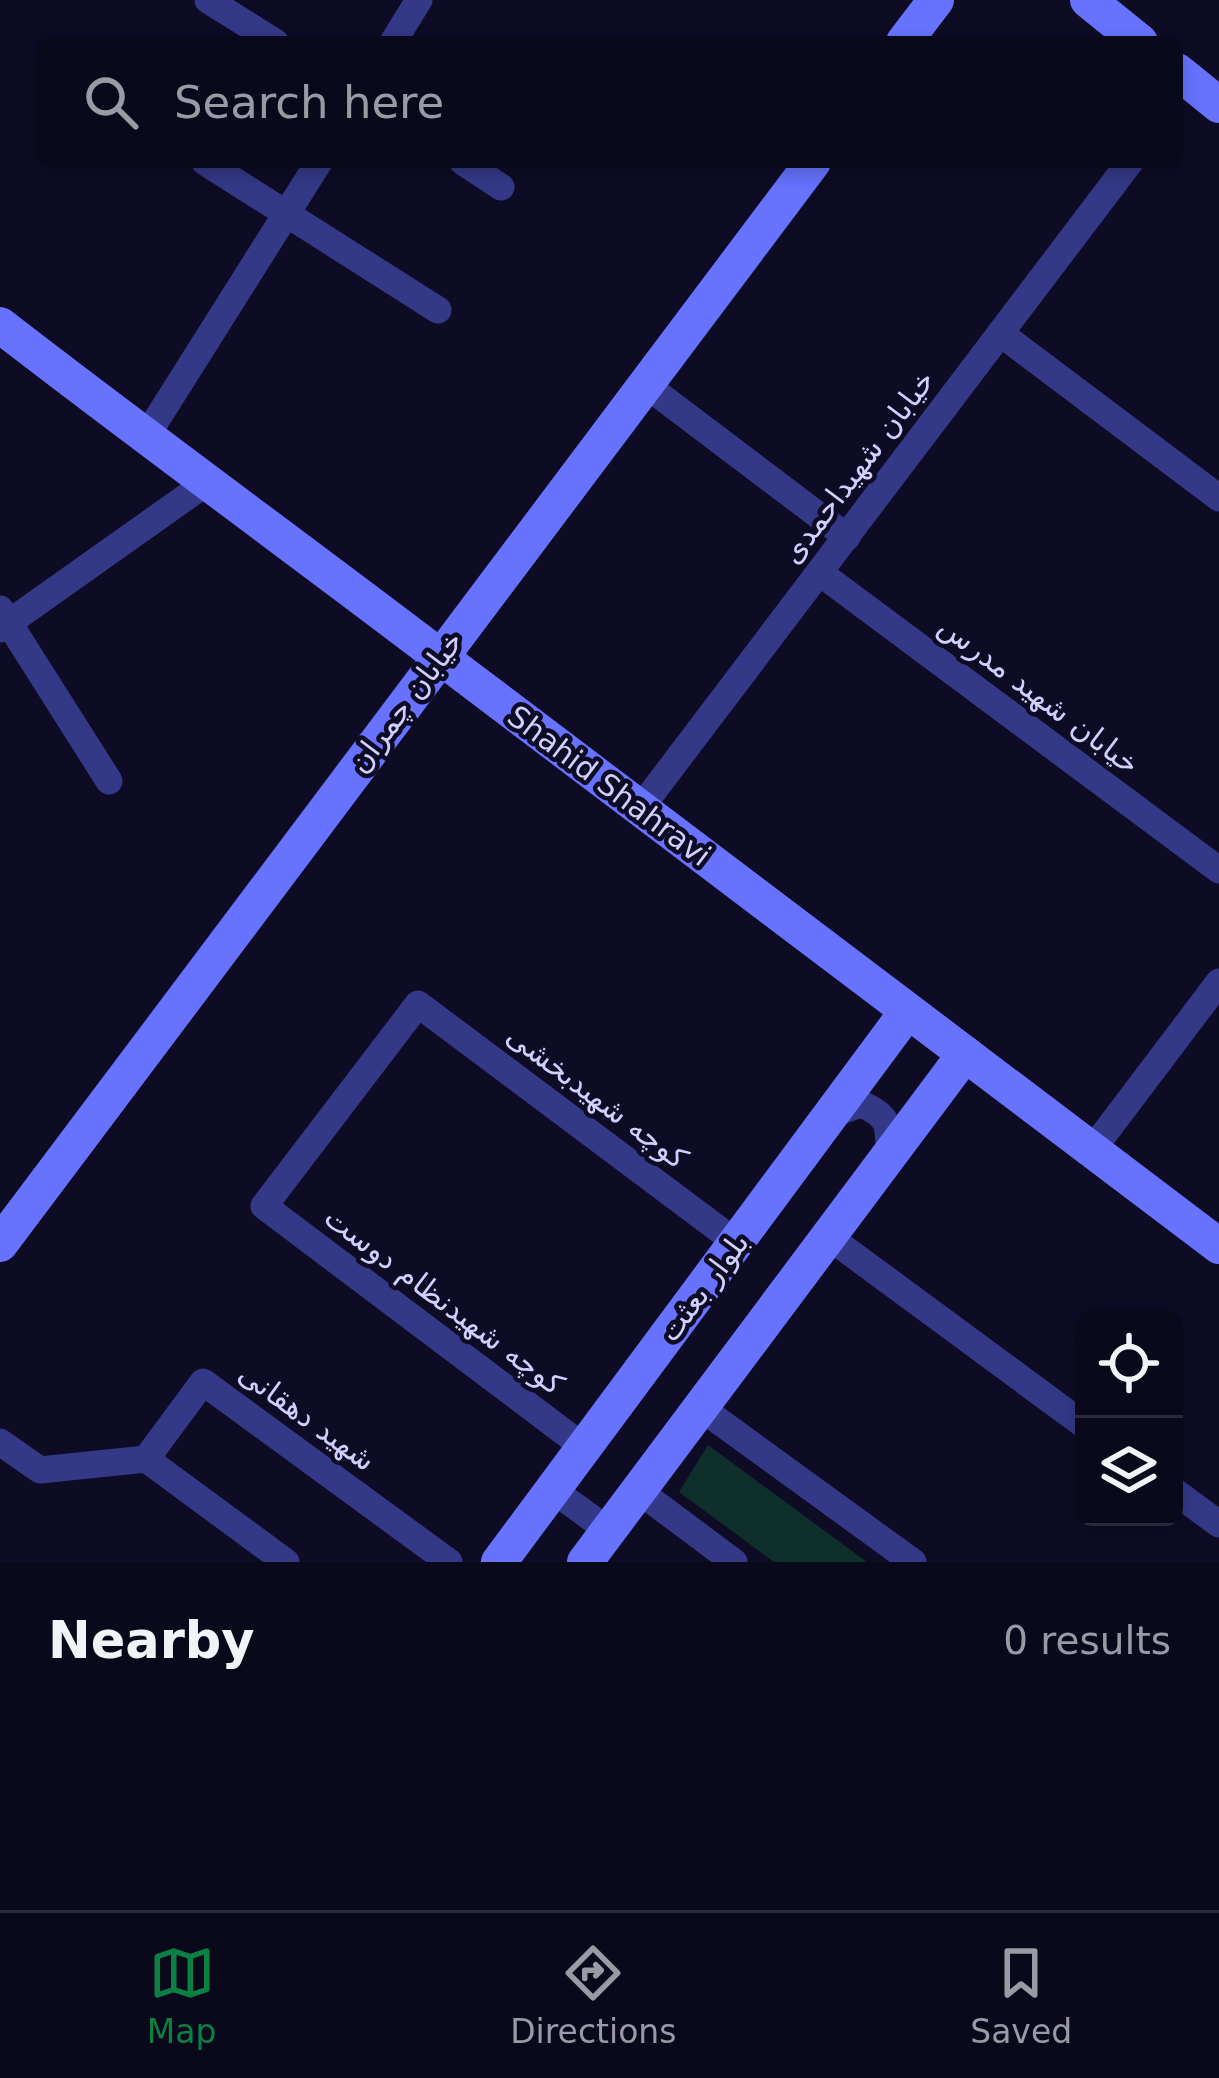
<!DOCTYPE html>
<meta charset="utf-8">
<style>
body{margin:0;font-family:"DejaVu Sans",Vazirmatn,sans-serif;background:#131225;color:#f1f3f6}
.controls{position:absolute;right:36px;bottom:36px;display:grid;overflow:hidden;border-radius:18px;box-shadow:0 6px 18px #0003}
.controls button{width:108px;height:108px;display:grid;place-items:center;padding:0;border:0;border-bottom:3px solid #2a2a3b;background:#0a091c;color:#f1f3f6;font:60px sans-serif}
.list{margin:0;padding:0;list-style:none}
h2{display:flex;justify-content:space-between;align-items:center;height:156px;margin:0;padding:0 48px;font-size:51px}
h2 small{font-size:39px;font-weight:400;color:#999aa3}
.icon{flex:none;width:66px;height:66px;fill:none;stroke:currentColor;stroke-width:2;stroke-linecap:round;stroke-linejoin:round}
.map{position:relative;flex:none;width:1219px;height:1562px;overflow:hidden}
.search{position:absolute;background:#0a091c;box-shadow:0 6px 18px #0003;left:36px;right:36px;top:36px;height:132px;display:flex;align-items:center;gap:30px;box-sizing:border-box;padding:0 42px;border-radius:18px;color:#999aa3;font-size:45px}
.sheet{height:348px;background:#0a091c}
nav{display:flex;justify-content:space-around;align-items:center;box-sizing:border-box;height:168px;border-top:3px solid #2a2a3b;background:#0a091c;font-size:33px;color:#999aa3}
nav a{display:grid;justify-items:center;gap:6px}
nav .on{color:#0b8043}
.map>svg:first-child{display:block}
.green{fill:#0f2f2b}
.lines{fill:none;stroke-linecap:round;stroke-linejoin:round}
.street{stroke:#333987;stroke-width:27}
.secondary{stroke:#6772ff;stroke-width:36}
.labels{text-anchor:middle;stroke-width:9;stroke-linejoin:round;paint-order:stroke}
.street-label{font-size:30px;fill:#d0d0ff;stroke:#0e0c25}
</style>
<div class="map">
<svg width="1219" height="1562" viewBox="0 0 1219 1562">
<rect width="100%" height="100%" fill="#0e0c25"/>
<!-- green -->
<path class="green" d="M708,1445L867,1562H774L679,1492Z"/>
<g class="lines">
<!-- street -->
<g class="street">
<path d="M208,0L275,42"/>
<path d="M393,42L419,0"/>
<path d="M205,162L438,310"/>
<path d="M463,162L501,187"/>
<path d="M1000,333L1219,498"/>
<path d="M646,385L847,537"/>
<path d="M145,438L319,162"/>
<path d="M820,573L1219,870"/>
<path d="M0,609L109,781"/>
<path d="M0,629L206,483"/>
<path d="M639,810L1130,162"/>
<path d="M832,1114L861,1104C890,1116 889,1126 889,1155"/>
<path d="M1092,1150L1219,982"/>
<path d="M829,1237L1084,1425"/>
<path d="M701,1408L913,1562"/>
<path d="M0,1442L40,1470L146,1459L286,1562"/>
<path d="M585,1448L264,1206L418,1004L737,1243"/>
<path d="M146,1459L203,1382L449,1562"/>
<path d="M553,1490L609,1531"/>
<path d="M639,1491L734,1562"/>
<path d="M1174,1491L1219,1524"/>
</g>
<!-- secondary -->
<g class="secondary">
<path d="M1088,0L1140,42"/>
<path d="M904,42L936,0"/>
<path d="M1177,71L1219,105"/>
<path d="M0,325C146,438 296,547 443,659C701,856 960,1051 1219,1246"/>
<path d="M0,1244L813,162"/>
<path d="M499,1562L907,1012"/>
<path d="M585,1562L965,1054"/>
</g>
</g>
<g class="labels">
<!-- street labels -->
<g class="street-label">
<text transform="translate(858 467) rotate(-53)" y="10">خیابان شهیداحمدی</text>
<text transform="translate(1039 695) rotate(37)" y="10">خیابان شهید مدرس</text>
<text transform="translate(406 702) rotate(-53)" y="10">خیابان چمران</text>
<text transform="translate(609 786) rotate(37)" y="10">Shahid Shahravi</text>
<text transform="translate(597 1097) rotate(37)" y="10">کوچه شهیدبخشی</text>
<text transform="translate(704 1287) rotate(-53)" y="10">بلوار بعثت</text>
<text transform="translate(444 1301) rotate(37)" y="10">کوچه شهیدنظام دوست</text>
<text transform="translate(307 1417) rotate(36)" y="10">شهید دهقانی</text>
</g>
</g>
</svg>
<div class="controls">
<button><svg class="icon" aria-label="locate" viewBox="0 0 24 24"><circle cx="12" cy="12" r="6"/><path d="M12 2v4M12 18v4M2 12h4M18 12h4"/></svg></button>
<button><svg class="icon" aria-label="layers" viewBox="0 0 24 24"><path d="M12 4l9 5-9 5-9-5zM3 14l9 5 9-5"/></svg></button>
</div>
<div class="search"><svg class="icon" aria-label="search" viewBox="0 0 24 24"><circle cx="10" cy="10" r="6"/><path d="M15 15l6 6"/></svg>Search here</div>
</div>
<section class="sheet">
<h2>Nearby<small>0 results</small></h2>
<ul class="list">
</ul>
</section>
<nav>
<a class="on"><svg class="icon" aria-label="map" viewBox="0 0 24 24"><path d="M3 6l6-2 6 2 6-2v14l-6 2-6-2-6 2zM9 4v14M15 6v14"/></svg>Map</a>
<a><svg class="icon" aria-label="directions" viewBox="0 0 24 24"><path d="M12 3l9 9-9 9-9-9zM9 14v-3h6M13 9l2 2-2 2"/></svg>Directions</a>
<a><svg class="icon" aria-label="saved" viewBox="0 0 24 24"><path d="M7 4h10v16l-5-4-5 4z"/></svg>Saved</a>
</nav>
